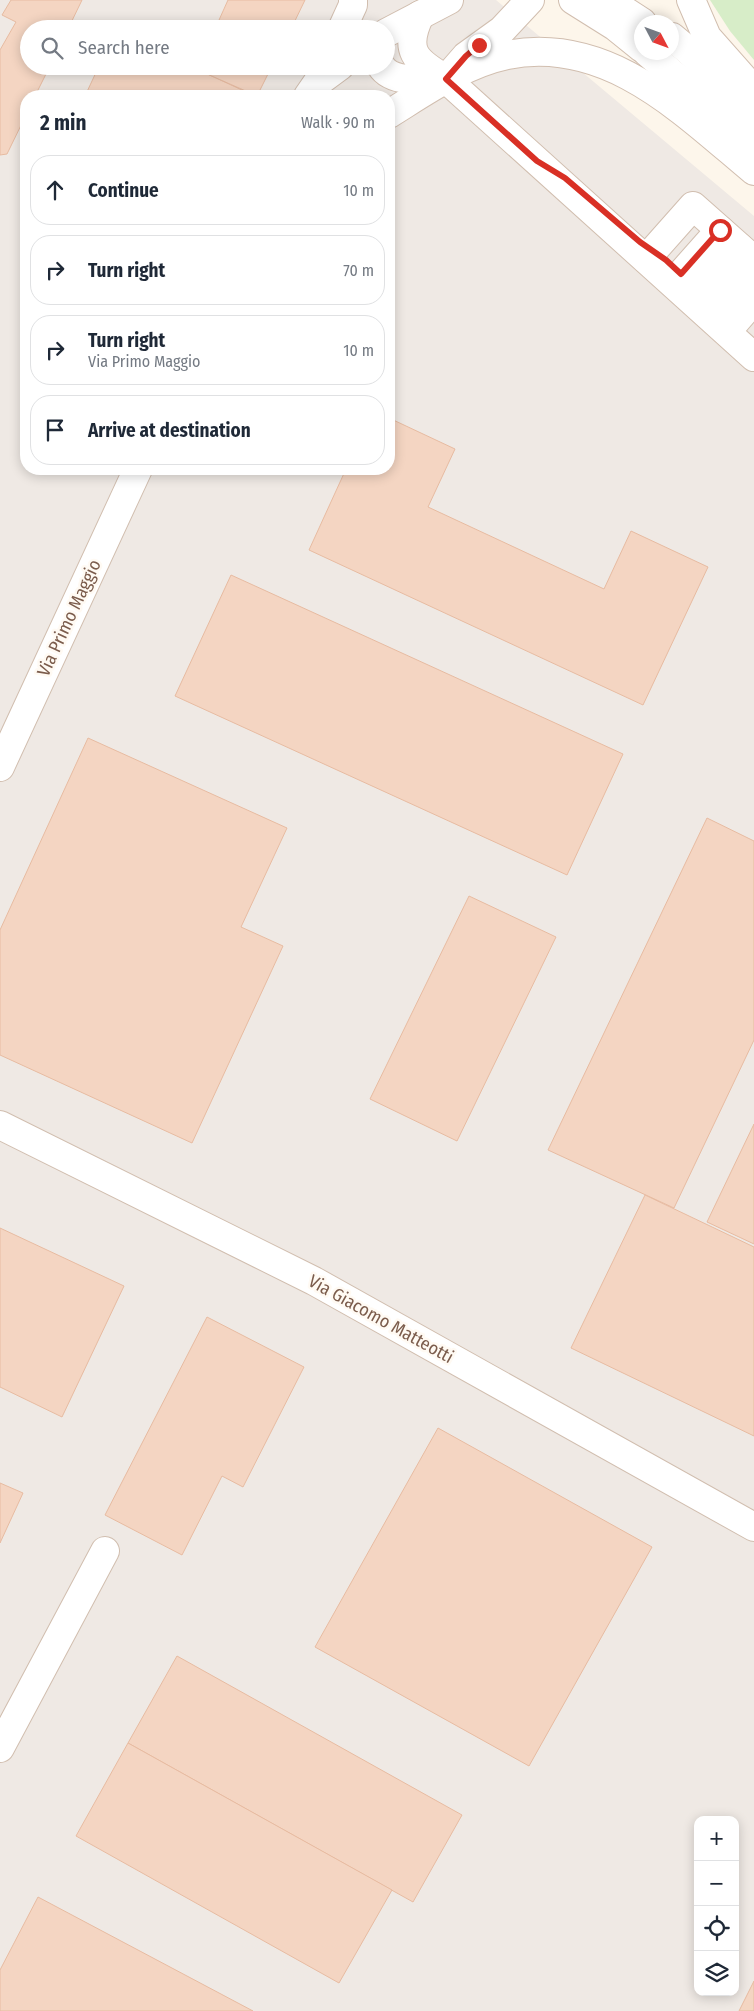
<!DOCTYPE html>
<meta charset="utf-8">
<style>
body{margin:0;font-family:"Fira Sans Condensed",sans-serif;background:#f2f2f3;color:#1f2937}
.controls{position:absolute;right:15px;bottom:15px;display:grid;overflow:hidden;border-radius:10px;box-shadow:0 2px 12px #0003}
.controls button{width:45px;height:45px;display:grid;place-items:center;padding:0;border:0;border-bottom:1px solid #e0e1e3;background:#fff;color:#1f2937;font:25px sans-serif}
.compass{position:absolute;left:634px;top:15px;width:45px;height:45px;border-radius:50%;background:#fff;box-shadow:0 2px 12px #0003;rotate:131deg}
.stop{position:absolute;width:15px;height:15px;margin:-11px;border:4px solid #d93025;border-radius:50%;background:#fff}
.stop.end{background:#d93025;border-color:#fff;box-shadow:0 1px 5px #0008}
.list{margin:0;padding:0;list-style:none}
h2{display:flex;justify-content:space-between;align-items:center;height:65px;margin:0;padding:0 20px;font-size:21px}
h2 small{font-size:16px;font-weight:400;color:#747a83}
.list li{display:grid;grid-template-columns:32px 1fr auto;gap:15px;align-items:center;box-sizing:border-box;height:70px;margin:0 10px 10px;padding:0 10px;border:1px solid #e0e1e3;border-radius:20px}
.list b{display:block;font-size:19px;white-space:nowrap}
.list p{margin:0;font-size:16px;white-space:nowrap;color:#747a83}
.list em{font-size:16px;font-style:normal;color:#747a83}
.icon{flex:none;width:28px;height:28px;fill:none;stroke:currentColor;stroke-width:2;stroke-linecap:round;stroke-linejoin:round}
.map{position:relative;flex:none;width:754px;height:2011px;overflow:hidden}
.search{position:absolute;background:#fff;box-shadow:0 2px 12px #0003;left:20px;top:20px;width:375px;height:55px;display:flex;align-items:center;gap:12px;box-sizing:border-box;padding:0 18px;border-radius:28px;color:#747a83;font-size:19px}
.panel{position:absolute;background:#fff;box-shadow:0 2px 12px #0003;left:20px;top:90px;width:375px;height:385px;border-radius:20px}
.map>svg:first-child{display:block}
.industrial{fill:#efe9e4;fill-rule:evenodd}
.green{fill:#d7edc8}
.building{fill:#f4d5c2;stroke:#e7bba1}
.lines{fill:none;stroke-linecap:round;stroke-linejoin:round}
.minor-casing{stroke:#d1beaf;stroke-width:30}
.minor{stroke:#fff;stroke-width:28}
.route{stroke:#d93025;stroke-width:6}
.labels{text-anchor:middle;stroke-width:5;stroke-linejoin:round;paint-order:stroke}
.street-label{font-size:18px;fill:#7b5c4c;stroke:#fffaf3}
</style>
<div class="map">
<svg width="754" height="2011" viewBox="0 0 754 2011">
<rect width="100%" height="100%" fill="#fdf6eb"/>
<!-- industrial -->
<path class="industrial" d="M0,0H496L754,216V2011H0ZM29,29H386V66H29ZM26,96H389V469H26ZM698,1820H735V1992H698Z"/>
<!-- green -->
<path class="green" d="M710,0H754V60L730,31Z"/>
<!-- building -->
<g class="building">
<path d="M11,0H82L68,29H29V66H50L35,96H26V115L7,154L0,155V50L16,22L2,15Z"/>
<path d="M228,0H305L291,29H215Z"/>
<path d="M99,66H190L255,96H85Z"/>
<path d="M197,66H272L257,96L196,69Z"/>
<path d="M389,418L455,449L428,507L604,589L631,531L708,567L643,705L309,550L346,469H389Z"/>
<path d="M231,575L623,754L567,875L175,696Z"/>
<path d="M88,738L287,828L241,927L283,946L192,1143L0,1055V930Z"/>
<path d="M707,818L754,841V1040L674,1208L548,1150Z"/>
<path d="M469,896L556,937L457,1141L370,1099Z"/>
<path d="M754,1124V1244L707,1222Z"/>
<path d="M645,1195L754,1247V1436L571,1348Z"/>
<path d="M0,1228L124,1286L62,1417L0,1387Z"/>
<path d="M207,1317L304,1367L243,1487L222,1476L182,1555L105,1515Z"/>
<path d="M438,1428L652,1547L529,1766L315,1647Z"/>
<path d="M0,1483L23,1493L0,1543Z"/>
<path d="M177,1656L462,1815L413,1902L128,1743Z"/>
<path d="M128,1743L392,1890L339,1983L76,1836Z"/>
<path d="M38,1897L253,2011H0V1970Z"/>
<path d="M754,1981V2011H739Z"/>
</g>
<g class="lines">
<defs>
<g id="minor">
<path d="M573,0L616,27L642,48"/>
<path d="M608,0L642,22"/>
<path d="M691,0L707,37L754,90"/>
<path d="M420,15C403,51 415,61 446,79L754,357"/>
<path d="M342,29L353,5V0"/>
<path d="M386,33L449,0"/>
<path d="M672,37L690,52L754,115"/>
<path d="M647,52L703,100L754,148"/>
<path d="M381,66C392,84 428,80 446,79L466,56L502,30L530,0"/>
<path d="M308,96L317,83L340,66"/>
<path d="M389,114C426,91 464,64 507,55C608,35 683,112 754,171"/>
<path d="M646,259L693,206L754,260"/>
<path d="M681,274L720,230"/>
<path d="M700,290L739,247"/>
<path d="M718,306L754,268"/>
<path d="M735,322L754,300"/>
<path d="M0,767L138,469"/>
<path d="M0,1125L314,1281L754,1527"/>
<path d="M0,1748L105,1551"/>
</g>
</defs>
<!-- minor casing -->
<use href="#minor" class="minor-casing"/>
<!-- minor -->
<use href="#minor" class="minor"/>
</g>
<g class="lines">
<!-- route -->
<path class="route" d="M479,45L466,56L446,79L537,161L565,178L640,242L666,260L681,274L720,230"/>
</g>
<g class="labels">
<!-- street labels -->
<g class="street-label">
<text transform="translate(69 618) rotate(-65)" y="6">Via Primo Maggio</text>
<text transform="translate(381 1319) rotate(29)" y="6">Via Giacomo Matteotti</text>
</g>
</g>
</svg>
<div class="controls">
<button>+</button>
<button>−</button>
<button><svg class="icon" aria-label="locate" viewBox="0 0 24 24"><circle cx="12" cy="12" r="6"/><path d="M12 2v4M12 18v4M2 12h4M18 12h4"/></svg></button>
<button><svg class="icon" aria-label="layers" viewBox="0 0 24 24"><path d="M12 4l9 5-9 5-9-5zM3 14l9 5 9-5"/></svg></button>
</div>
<svg class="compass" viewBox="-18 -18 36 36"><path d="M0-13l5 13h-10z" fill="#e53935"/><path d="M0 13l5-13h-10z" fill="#747a83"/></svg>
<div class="stop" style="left:720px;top:230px"></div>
<div class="stop end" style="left:479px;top:45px"></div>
<div class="search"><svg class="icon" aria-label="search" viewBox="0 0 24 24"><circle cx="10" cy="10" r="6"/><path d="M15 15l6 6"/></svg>Search here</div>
<section class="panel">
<h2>2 min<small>Walk · 90 m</small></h2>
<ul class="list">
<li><svg class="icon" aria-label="ahead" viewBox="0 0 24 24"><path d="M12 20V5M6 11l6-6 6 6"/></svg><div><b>Continue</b></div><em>10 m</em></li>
<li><svg class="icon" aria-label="right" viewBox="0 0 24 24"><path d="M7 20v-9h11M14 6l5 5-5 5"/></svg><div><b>Turn right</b></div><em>70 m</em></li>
<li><svg class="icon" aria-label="right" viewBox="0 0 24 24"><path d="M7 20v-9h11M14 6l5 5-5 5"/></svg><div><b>Turn right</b><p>Via Primo Maggio</p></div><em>10 m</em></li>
<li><svg class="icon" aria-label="arrive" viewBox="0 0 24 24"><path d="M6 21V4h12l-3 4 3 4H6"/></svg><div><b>Arrive at destination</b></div></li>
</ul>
</section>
</div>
